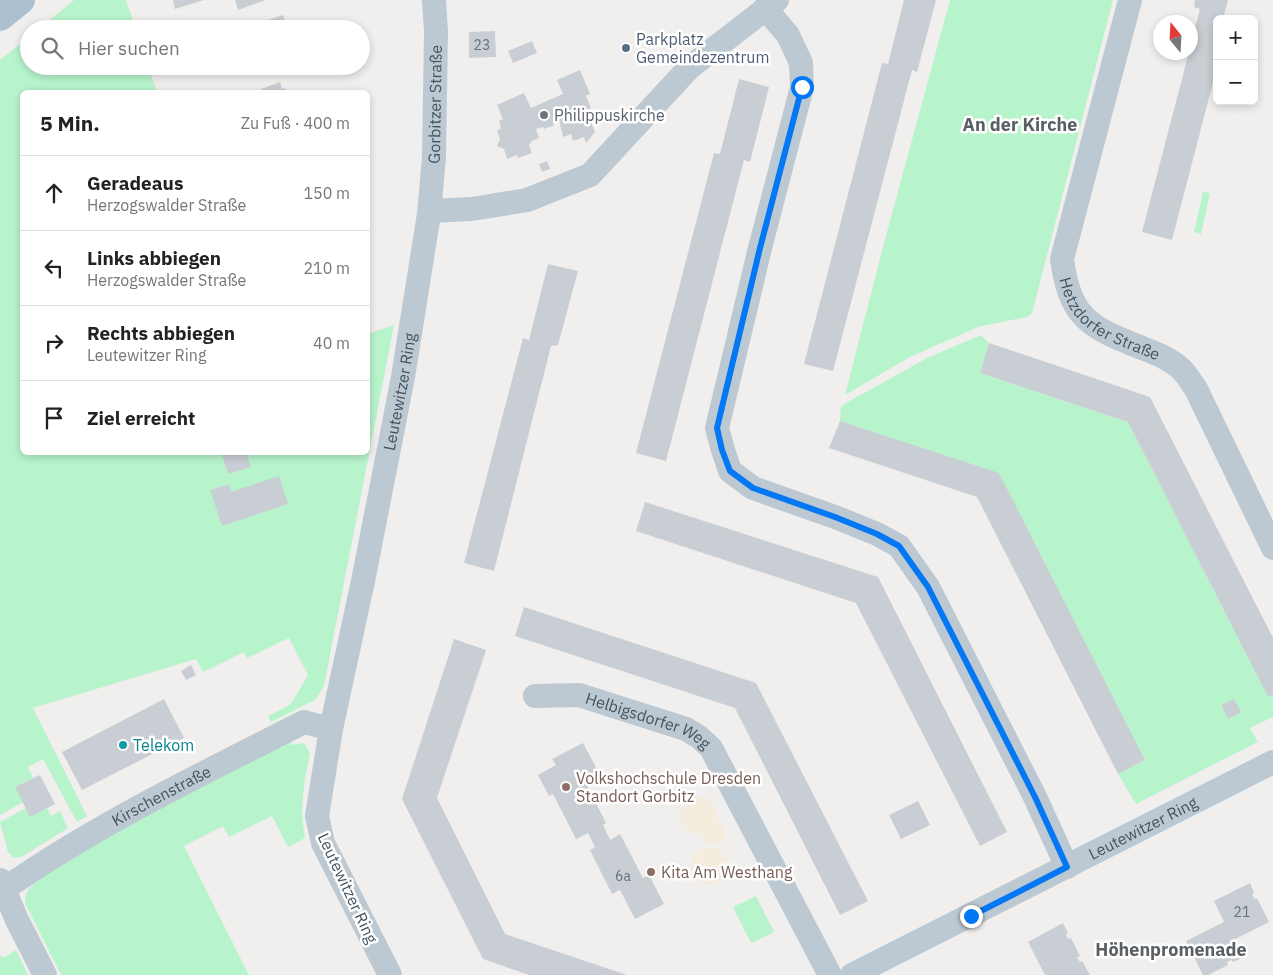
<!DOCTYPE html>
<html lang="de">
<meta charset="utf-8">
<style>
body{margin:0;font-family:"IBM Plex Sans",sans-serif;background:#f6f6f6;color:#222}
.controls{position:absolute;right:15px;top:15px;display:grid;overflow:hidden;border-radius:8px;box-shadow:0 2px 8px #0003}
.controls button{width:45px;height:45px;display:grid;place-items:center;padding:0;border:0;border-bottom:1px solid #e0e0e0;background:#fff;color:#222;font:25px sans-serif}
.compass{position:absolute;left:1153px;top:15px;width:45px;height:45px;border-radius:50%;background:#fff;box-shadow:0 2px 8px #0003;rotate:342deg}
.stop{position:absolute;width:15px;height:15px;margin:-11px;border:4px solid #0477f4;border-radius:50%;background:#fff}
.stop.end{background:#0477f4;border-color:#fff;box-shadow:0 1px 5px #0008}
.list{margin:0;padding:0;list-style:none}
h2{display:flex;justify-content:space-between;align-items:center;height:65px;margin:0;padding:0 20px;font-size:21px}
h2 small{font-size:16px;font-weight:400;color:#767676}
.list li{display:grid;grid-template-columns:32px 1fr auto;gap:15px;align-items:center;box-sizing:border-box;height:75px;padding:0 20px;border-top:1px solid #e0e0e0}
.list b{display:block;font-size:19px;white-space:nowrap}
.list p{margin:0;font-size:16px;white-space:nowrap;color:#767676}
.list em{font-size:16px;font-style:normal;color:#767676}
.icon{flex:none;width:28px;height:28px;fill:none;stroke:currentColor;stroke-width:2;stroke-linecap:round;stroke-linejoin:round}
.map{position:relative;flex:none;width:1273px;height:975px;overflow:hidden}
.search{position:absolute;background:#fff;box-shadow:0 2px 8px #0003;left:20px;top:20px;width:350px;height:55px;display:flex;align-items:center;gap:12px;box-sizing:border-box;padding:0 18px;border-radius:28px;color:#767676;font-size:19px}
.panel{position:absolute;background:#fff;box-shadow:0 2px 8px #0003;left:20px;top:90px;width:350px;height:365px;border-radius:8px}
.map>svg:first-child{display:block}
.green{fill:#b7f4cc}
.sand{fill:#f4ecdc}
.building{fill:#c9ced4}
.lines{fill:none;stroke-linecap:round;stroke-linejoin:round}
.minor{stroke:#bdc9d2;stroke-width:24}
.major{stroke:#aabfd0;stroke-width:28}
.route{stroke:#0477f4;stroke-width:6}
.service-dot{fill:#5c6f8a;stroke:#fff;stroke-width:2}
.worship-dot{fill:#6b7280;stroke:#fff;stroke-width:2}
.culture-dot{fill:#0f9aa8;stroke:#fff;stroke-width:2}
.education-dot{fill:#8d6e63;stroke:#fff;stroke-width:2}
.labels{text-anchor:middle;stroke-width:5;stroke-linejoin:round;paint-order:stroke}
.number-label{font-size:14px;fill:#65727c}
.service-label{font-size:16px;fill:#4e5e75;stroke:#fff;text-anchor:start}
.street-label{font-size:16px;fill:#44535e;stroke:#fff}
.worship-label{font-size:16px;fill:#5b616d;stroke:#fff;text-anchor:start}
.culture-label{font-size:16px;fill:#0d838f;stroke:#fff;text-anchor:start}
.education-label{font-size:16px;fill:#785e54;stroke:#fff;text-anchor:start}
.neighbourhood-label{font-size:18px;font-weight:bold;fill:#5a5f64;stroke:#fff}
</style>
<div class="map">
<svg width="1273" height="975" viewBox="0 0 1273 975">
<rect width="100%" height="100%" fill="#f1eeee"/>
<!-- green -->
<g class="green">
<path d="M74,0H126L136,29H39Z"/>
<path d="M950,0H1113L1032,313L1027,317L978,327L910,357L845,395L884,243Z"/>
<path d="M29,37V66H148L157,92H22V452H368V334L394,325L324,686L315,700L271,722L268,716L291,704L308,675L289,638L247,658L244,652L203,672L196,659L33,708L87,816L77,822L43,759L28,767L33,778L16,787L23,802L0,815V60Z"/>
<path d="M1203,192L1210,193L1201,234L1194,232Z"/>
<path d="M981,335L989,343L980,373L1128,422L1268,697L1273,695V717L1250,728L1258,742L1136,804L1118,774L1145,760L999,474L840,421L841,406L927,358Z"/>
<path d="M290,739L291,745L304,743L310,753C304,782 299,809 305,838L288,847L272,816L229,837L223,826L184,846L249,975H61L25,903C26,889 30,886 41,879L38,873Z"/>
<path d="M26,808H47L51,816L60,811L68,828L21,857L14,858L8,852L0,822Z"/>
<path d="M756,896L774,932L751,943L733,907Z"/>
<path d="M16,950L28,975H0V956L5,957Z"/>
</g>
<!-- sand -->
<g class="sand">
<path d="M696,797C711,797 719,806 717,821C726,826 729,835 721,843L710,845L703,840L701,834C677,832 673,806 696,797Z"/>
<circle cx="709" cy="866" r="18"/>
</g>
<!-- building -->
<g class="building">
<path d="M173,0H204L175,9Z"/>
<path d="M235,0H266L238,10Z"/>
<path d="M904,0H936L917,72L912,70L833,371L804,364L882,63L888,64Z"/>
<path d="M1195,0H1228L1224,15L1230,16L1229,19H1217V67L1172,240L1142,232L1189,52H1190V47L1200,9L1194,7Z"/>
<path d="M283,15L288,29H271L268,20Z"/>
<path d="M495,31L496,57L469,58V32Z"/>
<path d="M532,41L537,53L513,63L508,51Z"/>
<path d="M266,66H308V67L283,75L281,70L268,74Z"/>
<path d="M580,70L590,94L586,96L591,108L586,110L595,132L586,143L584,137L573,141L571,134L563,137L559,120L553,123L554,126L549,127L544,129L543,127L536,129L539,138L532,141L529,145L532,153L518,158L517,155L507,159L504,149L497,146L500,139L497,131L501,128L499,121L503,119L497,105L524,93L531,108L563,94L557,80Z"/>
<path d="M739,79L769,87L750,162L744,160L666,461L636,453L714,153L720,154Z"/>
<path d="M280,82L282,89L285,88L287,92H262L261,89Z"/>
<path d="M547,161L550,169L542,172L539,164Z"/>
<path d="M548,264L578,271L558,345L551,346L494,571L464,563L523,338L529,340Z"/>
<path d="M989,343L1150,397L1273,638V695L1268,697L1128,422L980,373Z"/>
<path d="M840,421L999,473L1145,760L1118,774L977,497L829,448Z"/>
<path d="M221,452H246L251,467L228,474Z"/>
<path d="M279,476L288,504L222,526L210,490L229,484L231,492Z"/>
<path d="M645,502L878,577L1007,832L980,846L856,603L636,531Z"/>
<path d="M524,607L756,683L868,901L840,915L735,708L515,636Z"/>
<path d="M454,639L486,650L437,798L505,934L627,975H529L483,959L402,799Z"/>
<path d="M191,665L196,675L186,680L181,671Z"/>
<path d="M164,699L184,738L82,790L62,752Z"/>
<path d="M1234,699L1241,712L1228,719L1221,705Z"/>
<path d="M583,743L599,773L585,781L606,823L603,825L610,840L620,834L643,878L649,875L664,904L635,919L620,890L612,894L590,850L595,847L588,833L576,839L553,794L549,796L538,775L556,765L552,759Z"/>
<path d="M40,775L55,804L30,817L15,787Z"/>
<path d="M918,801L930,825L901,839L889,815Z"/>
<path d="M1250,883L1254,893L1252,895L1255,899L1257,898L1269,922L1233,940L1242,958L1233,962L1231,960L1227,962L1228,965L1208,975H1203L1186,941L1224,922L1214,901Z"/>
<path d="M1063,923L1068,933L1066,935L1068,939L1071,938L1080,956L1077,958L1080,962L1082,961L1090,975H1045L1028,942Z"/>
</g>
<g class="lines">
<!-- minor -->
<g class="minor">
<path id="s1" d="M1130,0L1062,259C1070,318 1089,327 1142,348C1155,353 1169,358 1180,368C1186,373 1191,382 1196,389L1273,548"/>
<path d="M765,8L788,35L801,63L802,87L760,248L717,428L723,450L730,471L753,488L835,517L877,534L899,546L928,587L1035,797L1067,867"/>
<path d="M430,211L472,209L527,200L590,175L689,68L777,0"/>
<path id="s2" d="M535,696L579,695L686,729L699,737L711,748L830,975"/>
<path d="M0,880L17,920L45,975"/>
<path id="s3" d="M0,892C95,825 200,775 304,722L331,729"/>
<path id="s4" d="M390,975L323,843L317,816L331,729L363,581L403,377L429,214L434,157L436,31L434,0"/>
<path id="s5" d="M852,975L1273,762"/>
</g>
<!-- major -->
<path class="major" d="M0,17L21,0"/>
</g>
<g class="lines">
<!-- route -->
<path class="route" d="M802,87L760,248L717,428L722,450L730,471L753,488L835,517L877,534L899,546L928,587L1035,797L1067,867L971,916"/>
</g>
<!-- markers -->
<circle class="service-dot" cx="626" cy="48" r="5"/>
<circle class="worship-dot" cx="544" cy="115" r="5"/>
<circle class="culture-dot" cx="123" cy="745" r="5"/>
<g class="education-dot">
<circle cx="566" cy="787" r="5"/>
<circle cx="651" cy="872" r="5"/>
</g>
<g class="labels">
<!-- number labels -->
<g class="number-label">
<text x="482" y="50">23</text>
<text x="623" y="881">6a</text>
<text x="1242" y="917">21</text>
</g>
<!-- service labels -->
<g class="service-label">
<text x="636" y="45">Parkplatz<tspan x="636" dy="18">Gemeindezentrum</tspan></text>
</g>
<!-- street labels -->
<g class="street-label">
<text dy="6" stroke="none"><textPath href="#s4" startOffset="898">Gorbitzer Straße</textPath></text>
<text dy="6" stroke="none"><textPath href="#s1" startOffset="351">Hetzdorfer Straße</textPath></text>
<text dy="6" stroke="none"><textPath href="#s4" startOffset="608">Leutewitzer Ring</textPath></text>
<text dy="6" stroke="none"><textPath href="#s2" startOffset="118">Helbigsdorfer Weg</textPath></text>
<text dy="6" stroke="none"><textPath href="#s3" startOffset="188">Kirschenstraße</textPath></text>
<text dy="6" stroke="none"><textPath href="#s5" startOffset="326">Leutewitzer Ring</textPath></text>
<text transform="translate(348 888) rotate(65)" y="6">Leutewitzer Ring</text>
</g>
<!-- worship labels -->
<g class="worship-label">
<text x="554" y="121">Philippuskirche</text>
</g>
<!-- culture labels -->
<g class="culture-label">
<text x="133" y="751">Telekom</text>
</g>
<!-- education labels -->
<g class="education-label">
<text x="576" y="784">Volkshochschule Dresden<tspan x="576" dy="18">Standort Gorbitz</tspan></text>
<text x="661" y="878">Kita Am Westhang</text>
</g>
<!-- neighbourhood labels -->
<g class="neighbourhood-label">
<text x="1020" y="131">An der Kirche</text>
<text x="1171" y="956">Höhenpromenade</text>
</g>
</g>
</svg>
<div class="controls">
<button>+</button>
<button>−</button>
</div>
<svg class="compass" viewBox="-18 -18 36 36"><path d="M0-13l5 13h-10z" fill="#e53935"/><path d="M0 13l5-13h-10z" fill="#767676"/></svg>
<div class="stop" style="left:802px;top:87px"></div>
<div class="stop end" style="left:971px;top:916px"></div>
<div class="search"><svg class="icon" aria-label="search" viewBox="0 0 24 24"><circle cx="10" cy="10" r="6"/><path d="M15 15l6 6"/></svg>Hier suchen</div>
<section class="panel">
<h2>5 Min.<small>Zu Fuß · 400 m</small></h2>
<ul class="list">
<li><svg class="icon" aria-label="ahead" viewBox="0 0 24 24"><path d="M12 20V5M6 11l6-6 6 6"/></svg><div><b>Geradeaus</b><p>Herzogswalder Straße</p></div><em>150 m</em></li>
<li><svg class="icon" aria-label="left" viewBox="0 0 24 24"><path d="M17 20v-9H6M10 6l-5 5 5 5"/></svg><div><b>Links abbiegen</b><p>Herzogswalder Straße</p></div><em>210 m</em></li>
<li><svg class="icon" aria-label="right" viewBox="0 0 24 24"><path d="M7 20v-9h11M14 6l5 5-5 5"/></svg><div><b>Rechts abbiegen</b><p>Leutewitzer Ring</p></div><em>40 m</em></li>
<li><svg class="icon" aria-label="arrive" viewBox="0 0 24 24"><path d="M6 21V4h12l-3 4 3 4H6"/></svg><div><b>Ziel erreicht</b></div></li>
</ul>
</section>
</div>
